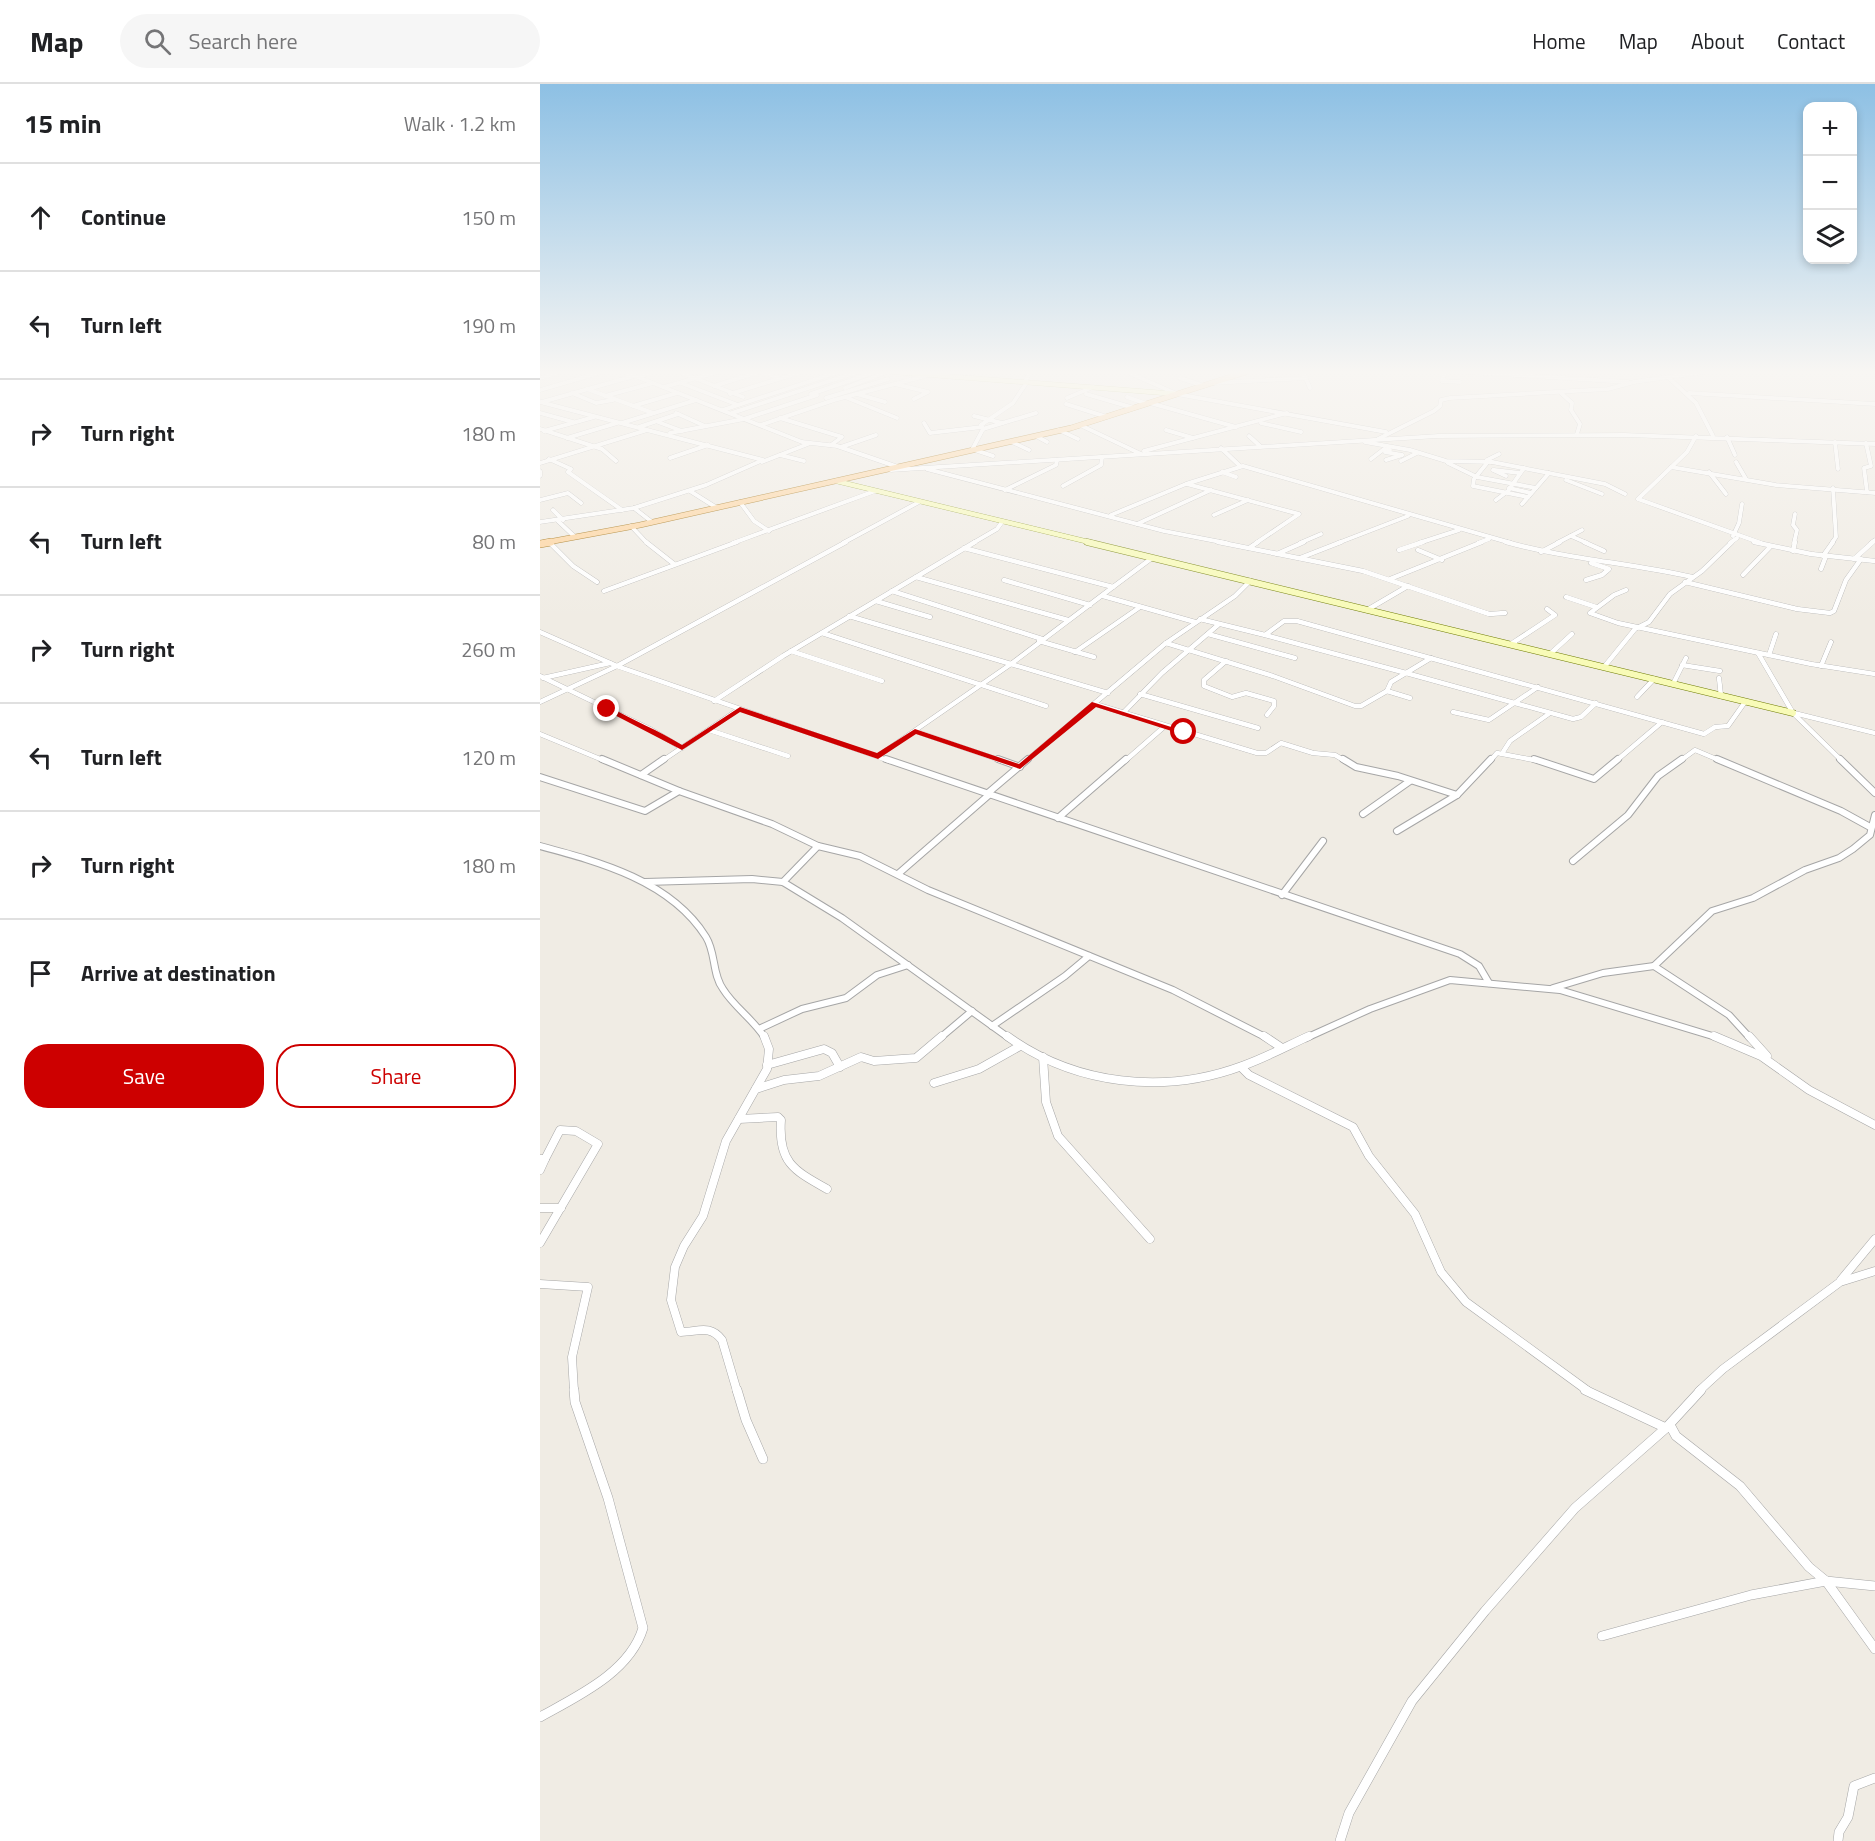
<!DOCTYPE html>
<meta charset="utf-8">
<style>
body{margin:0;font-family:"Titillium Web",sans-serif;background:#f6f6f6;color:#202124}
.controls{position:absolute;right:18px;top:18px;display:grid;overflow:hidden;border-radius:12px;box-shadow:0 3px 9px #0003}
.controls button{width:54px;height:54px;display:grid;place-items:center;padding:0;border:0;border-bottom:2px solid #e0e0e0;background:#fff;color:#202124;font:30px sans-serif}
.stop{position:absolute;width:18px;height:18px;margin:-14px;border:4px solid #cd0000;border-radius:50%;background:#fff}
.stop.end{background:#cd0000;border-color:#fff;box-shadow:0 2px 6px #0008}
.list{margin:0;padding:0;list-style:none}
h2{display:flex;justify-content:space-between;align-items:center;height:78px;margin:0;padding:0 24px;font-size:26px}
h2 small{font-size:20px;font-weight:400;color:#757577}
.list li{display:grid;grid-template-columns:39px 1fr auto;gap:18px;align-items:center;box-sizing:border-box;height:108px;padding:0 24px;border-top:2px solid #e0e0e0}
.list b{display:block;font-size:22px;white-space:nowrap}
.list em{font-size:20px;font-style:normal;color:#757577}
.actions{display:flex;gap:12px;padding:18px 24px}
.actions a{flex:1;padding:14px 0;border:2px solid #cd0000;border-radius:24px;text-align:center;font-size:21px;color:#cd0000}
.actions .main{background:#cd0000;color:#fff}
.icon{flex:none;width:33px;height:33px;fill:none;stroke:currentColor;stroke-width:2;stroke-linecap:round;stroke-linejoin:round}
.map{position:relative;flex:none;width:1335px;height:1757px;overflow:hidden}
header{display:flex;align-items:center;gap:36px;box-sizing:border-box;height:84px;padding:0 30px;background:#fff;border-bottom:2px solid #e0e0e0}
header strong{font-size:28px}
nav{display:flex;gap:33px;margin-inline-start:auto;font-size:21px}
.search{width:420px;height:54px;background:#f6f6f6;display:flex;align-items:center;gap:15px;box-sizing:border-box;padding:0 21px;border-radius:33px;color:#757577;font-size:22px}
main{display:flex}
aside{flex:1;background:#fff}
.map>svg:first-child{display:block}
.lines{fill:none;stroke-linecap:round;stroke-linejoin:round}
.street-far4-casing{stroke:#a6a6a6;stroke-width:4.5}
.street-far3-casing{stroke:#a6a6a6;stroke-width:5}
.street-far2-casing{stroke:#a6a6a6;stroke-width:8}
.street-far1-casing{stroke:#a6a6a6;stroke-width:9}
.street-casing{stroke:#a6a6a6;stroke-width:10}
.secondary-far1-casing{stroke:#6c7902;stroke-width:5}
.secondary-casing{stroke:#6c7902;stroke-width:7}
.primary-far1-casing{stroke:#960;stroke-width:6}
.primary-casing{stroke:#960;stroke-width:8}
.street-far4{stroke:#fff;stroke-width:4}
.street-far3{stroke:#fff;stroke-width:4.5}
.street-far2{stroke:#fff;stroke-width:6}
.street-far1{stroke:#fff;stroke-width:8}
.street{stroke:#fff;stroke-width:9}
.secondary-far1{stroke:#f8fbb7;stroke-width:4.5}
.secondary{stroke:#f8fbb7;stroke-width:6}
.primary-far1{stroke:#fed39b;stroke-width:5}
.primary{stroke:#fed39b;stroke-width:7}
.route{fill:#cd0000}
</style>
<header>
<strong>Map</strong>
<div class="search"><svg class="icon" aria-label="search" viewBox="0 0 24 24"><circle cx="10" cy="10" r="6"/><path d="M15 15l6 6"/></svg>Search here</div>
<nav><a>Home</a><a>Map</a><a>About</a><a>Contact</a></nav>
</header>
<main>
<aside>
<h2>15 min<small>Walk · 1.2 km</small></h2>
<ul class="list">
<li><svg class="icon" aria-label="ahead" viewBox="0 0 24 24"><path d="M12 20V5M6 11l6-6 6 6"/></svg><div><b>Continue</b></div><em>150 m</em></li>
<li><svg class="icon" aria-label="left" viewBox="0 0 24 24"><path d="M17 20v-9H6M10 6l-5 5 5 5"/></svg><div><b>Turn left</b></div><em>190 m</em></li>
<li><svg class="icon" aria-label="right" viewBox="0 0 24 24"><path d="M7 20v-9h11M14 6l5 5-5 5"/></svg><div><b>Turn right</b></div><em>180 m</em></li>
<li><svg class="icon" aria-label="left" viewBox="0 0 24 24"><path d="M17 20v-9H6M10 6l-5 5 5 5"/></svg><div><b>Turn left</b></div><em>80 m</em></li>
<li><svg class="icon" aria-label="right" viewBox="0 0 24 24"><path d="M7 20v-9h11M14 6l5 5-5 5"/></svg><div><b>Turn right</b></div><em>260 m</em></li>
<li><svg class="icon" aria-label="left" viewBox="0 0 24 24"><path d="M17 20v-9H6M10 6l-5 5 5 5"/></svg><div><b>Turn left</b></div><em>120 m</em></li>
<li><svg class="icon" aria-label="right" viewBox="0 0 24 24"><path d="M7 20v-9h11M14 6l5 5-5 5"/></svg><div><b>Turn right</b></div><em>180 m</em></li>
<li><svg class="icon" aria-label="arrive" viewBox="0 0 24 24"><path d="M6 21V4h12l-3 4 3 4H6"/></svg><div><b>Arrive at destination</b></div></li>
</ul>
<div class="actions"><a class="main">Save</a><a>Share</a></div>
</aside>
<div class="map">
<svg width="1335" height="1757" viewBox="0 0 1335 1757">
<rect width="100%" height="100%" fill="#f0ece4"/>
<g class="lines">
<defs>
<g id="street-far4">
<path d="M85,288L262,358L297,362L358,383"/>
<path d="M139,288L203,313"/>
<path d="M223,288L238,294"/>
<path d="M587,288L637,310L846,348"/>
<path d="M763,288L770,304"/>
<path d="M905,288L902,297L920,298"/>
<path d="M928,288L1088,298"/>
<path d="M98,293L112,288"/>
<path d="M0,294L19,288"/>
<path d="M640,294L664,302"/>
<path d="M1129,294L1156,319L1173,352"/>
<path d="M485,298L490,288"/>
<path d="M141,299L198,321"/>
<path d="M673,299L766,294"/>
<path d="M355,300L388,308L374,315"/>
<path d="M174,302L219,288"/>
<path d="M124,303L178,288"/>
<path d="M305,304L347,288"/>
<path d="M47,305L113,329"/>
<path d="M0,306L62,288"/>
<path d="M32,309L56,319L73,316"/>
<path d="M1021,309L1032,319L1031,326L1040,340L1037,350"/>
<path d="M1149,309L1335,320"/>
<path d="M190,310L261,288"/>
<path d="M271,310L335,288"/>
<path d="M317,310L345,318"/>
<path d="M546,310L594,324"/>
<path d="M65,312L113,299"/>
<path d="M305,313L357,334"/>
<path d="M587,313L607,320"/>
<path d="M286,314L348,295"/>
<path d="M527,314L553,303"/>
<path d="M0,318L107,346"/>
<path d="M2,318L94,292"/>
<path d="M610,319L696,343"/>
<path d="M526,320L567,333"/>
<path d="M93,322L137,309"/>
<path d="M183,326L298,288"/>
<path d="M0,329L33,338"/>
<path d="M136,329L165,342"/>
<path d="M192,329L317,288"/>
<path d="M434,332L462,339"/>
<path d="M240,334L302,353L291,361"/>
<path d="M118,338L142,347"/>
<path d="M82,339L156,316"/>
<path d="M384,339L390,349L442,343"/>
<path d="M721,339L761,348"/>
<path d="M221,341L294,316L385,292"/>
<path d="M540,341L601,370"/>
<path d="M99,343L138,330"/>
<path d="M0,345L62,365L76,377"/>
<path d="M443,345L496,329"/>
<path d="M519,346L538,355"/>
<path d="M626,346L653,354"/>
<path d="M4,347L54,333"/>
<path d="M130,349L204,335L277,311"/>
<path d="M496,352L507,358"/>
<path d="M709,352L720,362"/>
<path d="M1156,352L1147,368L1098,415L1221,459"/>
<path d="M1187,353L1195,371"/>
<path d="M27,354L77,339"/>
<path d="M838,355L894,327L900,322L901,316L910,314L1068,305L1094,298L1164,288"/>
<path d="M472,358L489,366"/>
<path d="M825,358L870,366L906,377L952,378H944"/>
<path d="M1295,358L1298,385"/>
<path d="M1326,359L1331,382L1324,384L1327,408"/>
<path d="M301,363L336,351"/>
<path d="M681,364L700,382"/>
<path d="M432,366L443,345L441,341L473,319L487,298"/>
<path d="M435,366L453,372"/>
<path d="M604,367L747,329"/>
<path d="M845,368L862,371"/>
<path d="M240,371L264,377"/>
<path d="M130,374L168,361"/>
<path d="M9,375L31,385L28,388L82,426"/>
<path d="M831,375L844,365L850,366"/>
<path d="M846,376L862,371"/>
<path d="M947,376L959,370"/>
<path d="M861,377L877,369"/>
<path d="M222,378L268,360"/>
<path d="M952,378L1065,400L1085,410"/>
<path d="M1196,378L1206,395"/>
<path d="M0,379L107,346L223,376L166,401L94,424L0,438"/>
<path d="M908,379L937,393L996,404"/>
<path d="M947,379L934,395L933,402L988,413"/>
<path d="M1131,383L1236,401L1335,409"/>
<path d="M387,385L624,447L686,459"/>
<path d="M351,386L898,352L1085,351L1335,360"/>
<path d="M953,386L966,392"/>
<path d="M954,386L980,389"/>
<path d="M0,387V392"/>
<path d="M682,388L696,393"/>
<path d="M1169,388L1186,410"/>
<path d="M1026,396L1062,410"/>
<path d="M647,400L759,430L716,459"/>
<path d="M523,402L561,381L562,373"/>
<path d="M969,404L991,409"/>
<path d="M465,406L516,381L517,376"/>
<path d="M150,407L177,424"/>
<path d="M0,416L28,409L41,419"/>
<path d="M956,416L968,407L984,384"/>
<path d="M200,418L214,437L229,447"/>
<path d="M982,420L1009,389"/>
<path d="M94,424L112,438"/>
<path d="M13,426L23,436"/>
<path d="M571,431L646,400L703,382L971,459"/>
<path d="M674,431L708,416"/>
<path d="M18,437L35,453"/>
<path d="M597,440L671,406"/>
<path d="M91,442L107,459"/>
<path d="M1031,452L1047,459"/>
<path d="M1193,452L1199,439L1202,420"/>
<path d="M193,459L335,407"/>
<path d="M303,459L379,418"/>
<path d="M433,459L457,445L462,438"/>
<path d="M760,459L781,450"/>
<path d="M798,459L868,432"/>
<path d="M879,459L919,446"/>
<path d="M938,459L949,455"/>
<path d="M1017,459L1042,446"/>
<path d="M1190,459L1197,454"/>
<path d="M1254,459L1257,446L1253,441L1255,430"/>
<path d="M1292,459L1296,453L1293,404"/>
<path d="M1331,459L1335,456"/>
</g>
<g id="street-far3">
<path d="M9,458L33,482L57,498"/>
<path d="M106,458L134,480"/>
<path d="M678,458L823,487L949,530L965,529"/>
<path d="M966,458C1027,475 1090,479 1152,493"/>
<path d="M1044,458L1064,467"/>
<path d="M1214,458L1271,470L1335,477"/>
<path d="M424,464L573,503L612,474"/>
<path d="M709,464L718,458"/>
<path d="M859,466L883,458"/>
<path d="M878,466L902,476"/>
<path d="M1253,467L1255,458"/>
<path d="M1001,468L1020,458"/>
<path d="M737,470L764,458"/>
<path d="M1283,472L1293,458"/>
<path d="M760,474L801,458"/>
<path d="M1314,475L1333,458"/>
<path d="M1281,485L1286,472"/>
<path d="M1203,491L1230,463"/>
<path d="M376,493L528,536"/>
<path d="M850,495L942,458"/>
<path d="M464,496L550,521"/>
<path d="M1046,496L1062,491L1069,485L1051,479"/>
<path d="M1145,498L1257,525L1290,529L1294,527L1306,496L1321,475"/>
<path d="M1086,506L1074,511L1050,529L1078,539L1271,580L1335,590"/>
<path d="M64,507L197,458"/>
<path d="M352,507L502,555"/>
<path d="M563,512L655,538"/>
<path d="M1026,513L1056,523"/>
<path d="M336,517L390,533"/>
<path d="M827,526L868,502"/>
<path d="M309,532L471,580"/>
<path d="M660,535L725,551L744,537H757L1164,650L1175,643L1188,642L1205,618"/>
<path d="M0,548L77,582L350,677"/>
<path d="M282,549L506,622"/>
<path d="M668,550L755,574"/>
<path d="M725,551L866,589L891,574"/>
<path d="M499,557L554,573"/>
<path d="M626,559L733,592L815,622H821L847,607"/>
<path d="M971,560L1015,531L1007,525"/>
<path d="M251,567L342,597"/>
<path d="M535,568L600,523"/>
<path d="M1218,569L1253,629L1302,677"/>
<path d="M1010,570L1032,550"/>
<path d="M1229,571L1236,550"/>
<path d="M686,577L664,596V602L692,613L706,609L734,617V622L727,631"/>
<path d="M1142,581L1180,587"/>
<path d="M1281,582L1291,558"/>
<path d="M1064,583L1095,545L1109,538L1130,510L1162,487L1192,458"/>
<path d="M0,592L110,645L142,664"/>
<path d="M3,594L70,579"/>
<path d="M1179,594L1181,612"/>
<path d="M1133,600L1146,574"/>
<path d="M568,609L471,580L573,503"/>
<path d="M600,610L718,644"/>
<path d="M1097,613L1114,595"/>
<path d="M870,614L847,607L851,598L866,589L1033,635L1041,633L1056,619"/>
<path d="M174,617L243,572L435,458"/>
<path d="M0,618L77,582L306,458"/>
<path d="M555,620L717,669H726L741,659L773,669L795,671L805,677"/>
<path d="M913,628L949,636L998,603"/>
<path d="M583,629L622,589L678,541"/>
<path d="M1254,629L1335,649"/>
<path d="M169,646L248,672"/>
<path d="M375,647L462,677"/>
<path d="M0,650L65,677"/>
<path d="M963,668L970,657L1010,629"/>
<path d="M338,672L471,580"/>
<path d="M122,677L199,625"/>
<path d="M486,677L626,559L695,512L710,497"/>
<path d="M585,677L625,642"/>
<path d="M950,677L957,669L999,677"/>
<path d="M1076,677L1122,638"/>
<path d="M1140,677L1155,666L1181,677"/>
</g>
<g id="street-far2">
<path d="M62,675L139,707"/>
<path d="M346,675L920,870L939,882L949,899"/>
<path d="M458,675L480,683"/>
<path d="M803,675L816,683L858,692L917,711"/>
<path d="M994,675L1054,695L1078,675"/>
<path d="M1177,675L1301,727L1330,743"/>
<path d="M1300,675L1335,709"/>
<path d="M101,691L124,675"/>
<path d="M0,693L105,727L139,707L232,740L278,762L243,798"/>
<path d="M448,709L488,675"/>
<path d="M823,730L870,697"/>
<path d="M518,734L586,675"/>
<path d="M857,747L917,711L951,675"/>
<path d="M0,762C60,778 131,797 166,853C176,869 172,890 183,905C194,923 213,935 225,954"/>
<path d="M278,762L320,772L388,806L633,906L727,954"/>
<path d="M1033,777L1088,731L1118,692L1142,675"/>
<path d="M358,790L450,710"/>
<path d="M105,798L212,795L243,798L302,834L469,954"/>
<path d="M742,811L783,757"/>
<path d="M1013,904L1063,889L1114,882"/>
<path d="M452,942L525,892L549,872"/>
<path d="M219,945L262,925L306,914L337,891L368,881"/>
<path d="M400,954L432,927"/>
<path d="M766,954L830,925L910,896L1020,906L1179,954"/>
<path d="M1210,954L1189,931L1114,882L1172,827L1213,814L1265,786L1299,774L1313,765L1330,751L1335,731"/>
</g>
<g id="street-far1">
<path d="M467,952C535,1001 624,1011 702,982C725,974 747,962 769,952"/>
<path d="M724,952L742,964"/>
<path d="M1174,952L1221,972L1269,1006L1335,1041"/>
<path d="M1209,952L1227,972"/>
<path d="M503,973L506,1018L518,1052L610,1155"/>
<path d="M227,981L284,965L292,969L300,983"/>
<path d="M701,983L709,991L813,1043L829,1072L875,1130L901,1188L926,1218L1048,1307"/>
<path d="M394,999L439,985L480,962"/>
<path d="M216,1005L244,996L279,992L321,973L334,977L376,974L402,952"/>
<path d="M199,1035L238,1033L241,1036C238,1078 253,1086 287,1105"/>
<path d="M0,1075H5L20,1046L36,1047L58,1060L0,1159"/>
<path d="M0,1086L5,1075"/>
<path d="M0,1124H21"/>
<path d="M1301,1196L1335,1155"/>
<path d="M0,1200L48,1203L32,1273L34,1307"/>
<path d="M197,1307L182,1256C170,1240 158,1248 141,1248L131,1216L135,1183L144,1162L163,1132L186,1057L227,985L229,965L224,952"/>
<path d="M1159,1307L1183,1285L1300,1198L1335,1187"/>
</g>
<g id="street">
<path d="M197,1306L206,1336L223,1375"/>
<path d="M1045,1306L1126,1344"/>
<path d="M1130,1341L1136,1352L1200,1402L1269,1483L1286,1497L1335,1565"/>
<path d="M1062,1552L1211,1511L1286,1497L1335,1502"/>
<path d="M0,1633C38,1612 90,1588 103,1544L68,1414L35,1318L34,1306"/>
<path d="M800,1757L809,1729L872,1617L945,1527L1035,1424L1126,1344L1161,1306"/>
<path d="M1298,1757L1299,1748L1308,1733L1314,1702L1335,1694"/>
</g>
<g id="secondary-far1">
<path d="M353,288L637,310"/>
<path d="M296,397L553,459"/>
</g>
<path id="secondary" d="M547,458L1253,629"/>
<path id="primary-far1" d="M3,459L100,441L531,344L706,288"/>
<path id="primary" d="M0,460L11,458"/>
</defs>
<!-- street-far4 casing -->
<use href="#street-far4" class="street-far4-casing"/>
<!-- street-far3 casing -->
<use href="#street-far3" class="street-far3-casing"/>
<!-- street-far2 casing -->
<use href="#street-far2" class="street-far2-casing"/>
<!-- street-far1 casing -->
<use href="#street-far1" class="street-far1-casing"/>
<!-- street casing -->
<use href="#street" class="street-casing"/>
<!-- secondary-far1 casing -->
<use href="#secondary-far1" class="secondary-far1-casing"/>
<!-- secondary casing -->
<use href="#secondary" class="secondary-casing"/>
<!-- primary-far1 casing -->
<use href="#primary-far1" class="primary-far1-casing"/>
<!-- primary casing -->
<use href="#primary" class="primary-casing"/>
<!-- street-far4 -->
<use href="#street-far4" class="street-far4"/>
<!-- street-far3 -->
<use href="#street-far3" class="street-far3"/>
<!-- street-far2 -->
<use href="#street-far2" class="street-far2"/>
<!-- street-far1 -->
<use href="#street-far1" class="street-far1"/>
<!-- street -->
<use href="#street" class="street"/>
<!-- secondary-far1 -->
<use href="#secondary-far1" class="secondary-far1"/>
<!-- secondary -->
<use href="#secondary" class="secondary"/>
<!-- primary-far1 -->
<use href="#primary-far1" class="primary-far1"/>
<!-- primary -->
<use href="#primary" class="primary"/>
</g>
<!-- sky -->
<linearGradient id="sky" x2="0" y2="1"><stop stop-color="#8dc0e4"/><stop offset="0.54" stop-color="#f8f6f3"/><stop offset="1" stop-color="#f8f6f3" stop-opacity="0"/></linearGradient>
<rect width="1335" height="534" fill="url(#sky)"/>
<!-- route -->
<path class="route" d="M552,618L647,648L641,650L556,623L480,685L376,650L338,675L200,628L142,666L63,625L70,623C94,637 118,646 142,661L200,623L337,669L375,645L479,680Z"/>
</svg>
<div class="controls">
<button>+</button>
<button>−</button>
<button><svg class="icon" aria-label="layers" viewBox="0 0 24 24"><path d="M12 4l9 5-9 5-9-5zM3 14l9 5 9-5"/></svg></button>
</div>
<div class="stop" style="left:644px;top:648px"></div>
<div class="stop end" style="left:67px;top:625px"></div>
</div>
</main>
